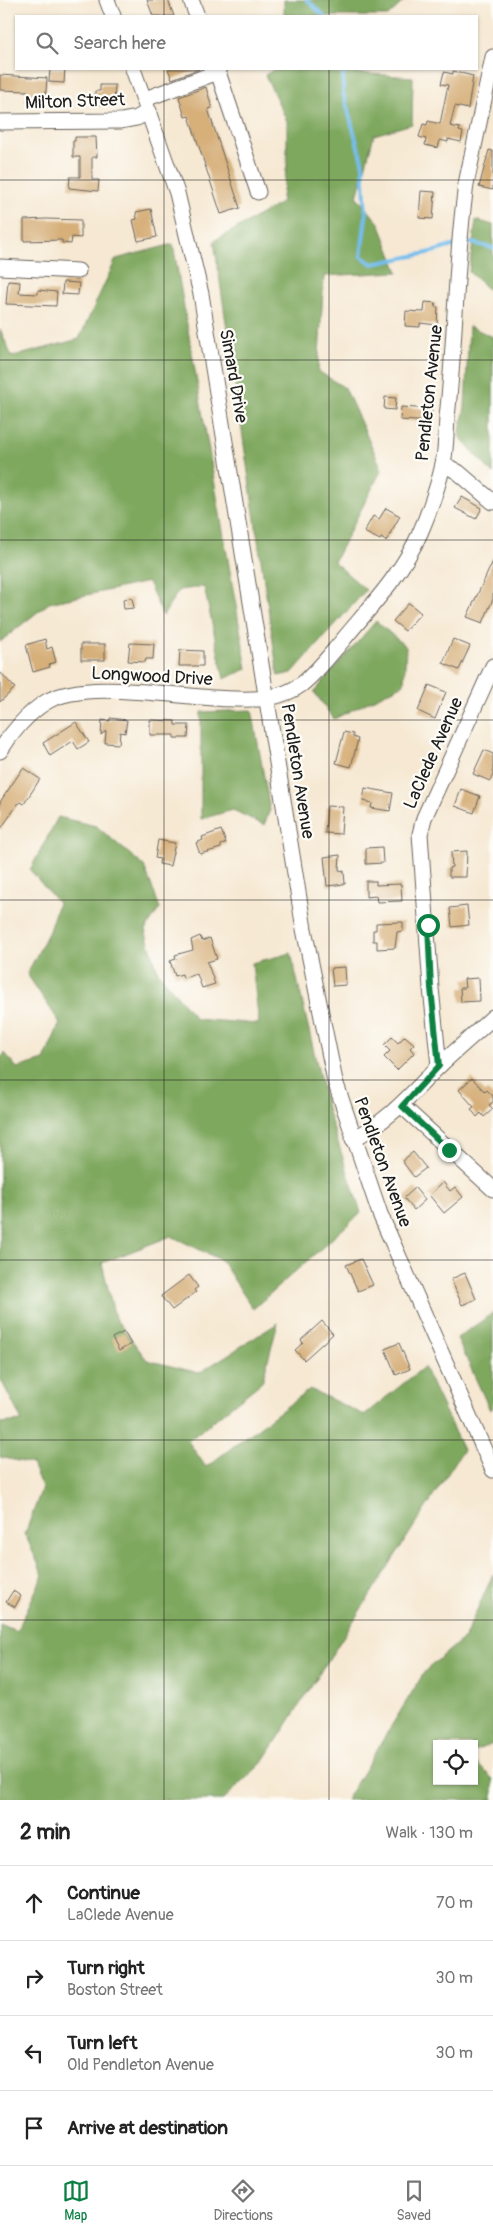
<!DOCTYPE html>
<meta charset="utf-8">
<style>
body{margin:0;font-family:Pangolin,sans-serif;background:#f2f2f2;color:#222}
.controls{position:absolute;right:15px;bottom:15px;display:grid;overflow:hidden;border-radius:0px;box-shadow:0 1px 4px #0004}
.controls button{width:45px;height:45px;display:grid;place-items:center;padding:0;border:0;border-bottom:1px solid #e0e0e0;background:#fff;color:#222;font:25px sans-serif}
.stop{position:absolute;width:15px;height:15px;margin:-11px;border:4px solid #0b8043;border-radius:50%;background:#fff}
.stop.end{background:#0b8043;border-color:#fff;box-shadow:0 1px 5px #0008}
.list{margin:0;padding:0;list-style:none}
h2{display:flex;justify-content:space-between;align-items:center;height:65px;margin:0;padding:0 20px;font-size:21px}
h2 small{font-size:16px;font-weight:400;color:#767676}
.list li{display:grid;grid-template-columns:32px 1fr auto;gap:15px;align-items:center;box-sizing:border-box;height:75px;padding:0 20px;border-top:1px solid #e0e0e0}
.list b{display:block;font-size:19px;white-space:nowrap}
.list p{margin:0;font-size:16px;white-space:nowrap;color:#767676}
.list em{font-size:16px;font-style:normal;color:#767676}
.icon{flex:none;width:28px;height:28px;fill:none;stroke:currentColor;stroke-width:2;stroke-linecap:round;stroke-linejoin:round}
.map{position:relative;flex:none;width:493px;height:1800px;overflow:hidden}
.search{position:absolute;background:#fff;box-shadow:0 1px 4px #0004;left:15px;right:15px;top:15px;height:55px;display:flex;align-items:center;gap:12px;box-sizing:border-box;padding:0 18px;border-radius:0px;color:#767676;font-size:19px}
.sheet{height:365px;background:#fff}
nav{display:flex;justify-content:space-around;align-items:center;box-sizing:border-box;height:70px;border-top:1px solid #e0e0e0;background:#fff;font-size:14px;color:#767676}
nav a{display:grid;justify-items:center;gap:2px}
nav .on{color:#0b8043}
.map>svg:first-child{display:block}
.forest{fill:#7fa85f;stroke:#4e623e}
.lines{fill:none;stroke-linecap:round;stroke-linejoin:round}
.stream{stroke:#74beed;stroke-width:4}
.building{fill:#d6af79}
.minor-casing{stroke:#68635c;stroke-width:17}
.minor{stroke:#fff;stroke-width:15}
.route{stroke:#0b8043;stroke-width:6}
.grid{fill:none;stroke:#1c1c1c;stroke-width:1;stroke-opacity:0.55}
.labels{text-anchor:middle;stroke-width:4.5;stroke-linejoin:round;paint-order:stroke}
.street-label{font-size:18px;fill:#1c1c1c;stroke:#fdfcf7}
</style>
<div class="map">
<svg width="493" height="1800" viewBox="0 0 493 1800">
<rect width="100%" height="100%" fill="#fdfcf7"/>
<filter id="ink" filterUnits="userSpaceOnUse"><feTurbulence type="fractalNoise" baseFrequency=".02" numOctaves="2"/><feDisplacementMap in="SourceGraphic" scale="10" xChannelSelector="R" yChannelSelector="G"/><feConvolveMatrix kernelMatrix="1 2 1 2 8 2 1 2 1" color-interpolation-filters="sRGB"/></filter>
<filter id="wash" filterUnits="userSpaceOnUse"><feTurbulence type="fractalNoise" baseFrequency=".0096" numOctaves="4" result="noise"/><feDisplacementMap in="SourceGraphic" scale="20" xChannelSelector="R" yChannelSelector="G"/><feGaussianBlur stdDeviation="1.12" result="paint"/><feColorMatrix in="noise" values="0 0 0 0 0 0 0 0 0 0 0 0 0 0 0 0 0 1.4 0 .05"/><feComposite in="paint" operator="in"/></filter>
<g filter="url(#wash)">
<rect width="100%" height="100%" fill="#f6e8d2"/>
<!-- forest -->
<g class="forest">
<path d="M284,0H405L388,16H284Z"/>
<path d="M275,69H357L356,73L413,77L412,124L374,135L357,197L379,223L398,272L324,276L318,371L345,388L382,469L334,562L366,590L292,673L278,676L214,241L281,203L287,165V121L265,75Z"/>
<path d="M476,220L493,225V294L469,272Z"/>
<path d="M173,244L247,669L224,679L204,587L179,590L163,616L148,582L49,603L0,642V329L12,357L79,339L116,259Z"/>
<path d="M469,326L493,337V474L459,436L465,407Z"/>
<path d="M376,621L406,647L404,684L334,719L314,692Z"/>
<path d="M252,710L270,810L264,825L233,810L201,819V712Z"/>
<path d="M58,817L96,826L144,866L160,908L145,930L158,972L196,1019L259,1024L252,963L291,953L328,1112L361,1213L253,1309L221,1260L171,1236L102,1263L115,1318L147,1360L199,1373L278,1323L262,1382L188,1441L206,1467L310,1389L364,1415L424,1367L463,1450L263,1762L223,1800H0V1624L17,1631L43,1575L25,1534L42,1488L32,1464L0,1457V1423L22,1421L0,1378V1059L5,1053L17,1068L44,1060L60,1023L27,974L49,931L58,903L30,870Z"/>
<path d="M493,1313V1405L490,1410L457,1338Z"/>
<path d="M493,1574V1744L474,1751V1744H437V1781H474V1761L493,1779V1800H346L425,1671L465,1637Z"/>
</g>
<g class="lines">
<!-- stream -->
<g class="stream">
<path d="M307,0L324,16"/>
<path d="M343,69V92L363,165L366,216L361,256L372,264L428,253L456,245"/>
<path d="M463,244L472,243L493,248"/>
</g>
</g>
<g id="blocks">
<!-- building -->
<g class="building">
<path d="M147,0H168L174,16H153Z"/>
<path d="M50,69H65L64,83L49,82Z"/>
<path d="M168,69H199L172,79Z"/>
<path d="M453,71L473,76L468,109L455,106L450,126L460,128L459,131L463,132L461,142L448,139V142L440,140L438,148L425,145L426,139L419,137L423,124L427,125L428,121L440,124L448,85L441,84L444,72L453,74Z"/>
<path d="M0,75L47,78L45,104L27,103L28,91L0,90Z"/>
<path d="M100,85H115L114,105L95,104V91H100Z"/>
<path d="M206,87L212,108L208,109L240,208L221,214L189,116L185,117L179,97Z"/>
<path d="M75,137H96L97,157H92V180H99L98,191L69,188L70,177H80V157H73V141H75Z"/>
<path d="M489,150L493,151V190L479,187Z"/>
<path d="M421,191L435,192L433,219L419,218Z"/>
<path d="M151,209L157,237L138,241L133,220L137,219L136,212Z"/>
<path d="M46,219L81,220V238L72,237L71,244L62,243V240L24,241V220Z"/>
<path d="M8,281L20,282L19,293L38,294V290L57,292L56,306L6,304Z"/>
<path d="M63,282L79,283L78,295L62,294Z"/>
<path d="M425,302L436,303L435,307H438L437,325L420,323V327L405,326L406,311L424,312Z"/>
<path d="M385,397L396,398L395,410L384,409Z"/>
<path d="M401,407L432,409L431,422L400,420Z"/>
<path d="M462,497L482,508L476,519L455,508Z"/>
<path d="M386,508L400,516L386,541L381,538L380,540L364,532L373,516L379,519Z"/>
<path d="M493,561V599L483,623L467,617Z"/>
<path d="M132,598L134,608L124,609L123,599Z"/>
<path d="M409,603L421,613L405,631L393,621Z"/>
<path d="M45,639L47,649L52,647L56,662L49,664L50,667L33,672L26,645Z"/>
<path d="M453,639L470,646L459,670L443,663Z"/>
<path d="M130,643L154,644L153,659H146L145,662L128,661Z"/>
<rect x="81" y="644" width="24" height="16"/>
<path d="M180,650L203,651V666H179Z"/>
<path d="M0,672L15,688L0,702Z"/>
<path d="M429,685L446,692L435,719L418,711Z"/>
<path d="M110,718L127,720L125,733L120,732L119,744L105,743L106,731L101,735L102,720L110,721Z"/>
<path d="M150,720L175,721V725H189L188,738H174V735H150Z"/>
<path d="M76,722L89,742L78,749L73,741L50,756L43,743Z"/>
<path d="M344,732L353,734V737L358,739L351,767L336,763Z"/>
<path d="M484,750L493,754V775L490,781L473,774Z"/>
<path d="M23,768L40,779L24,804L21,802L18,804L0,830V802Z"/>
<path d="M365,788L393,793L390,811L371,808L372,803L363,801Z"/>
<path d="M461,789L480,796L474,813L455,806Z"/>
<path d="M327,806L343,807L341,834L325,833Z"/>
<path d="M221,830L226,843L221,845V848L200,854L196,843L203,840L202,837Z"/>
<path d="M158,840L175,843L170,866L159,864L160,859L155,858Z"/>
<path d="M382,847L383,863L366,864V848Z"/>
<path d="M467,851L466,877H449V868L452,867L451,852Z"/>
<path d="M340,855L339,870L344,871L345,884L327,886L324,857Z"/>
<path d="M366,881H376V885L401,884L402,901L377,902L376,896L366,897Z"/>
<path d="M467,906L469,925L452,927L450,908Z"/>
<path d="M403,922V931L397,932L395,948L377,949V941H373V930H376V923Z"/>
<path d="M200,936L202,941L210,938L217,959L207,962L215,984L202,988L197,974L183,978L182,974L175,976L170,961L176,959L175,955L193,950L191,940Z"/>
<path d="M345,967L346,985L333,986L331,968Z"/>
<path d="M479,978L480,1001L461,1002L460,988H465L464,979Z"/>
<path d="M405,1036L414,1044L410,1048L414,1053L397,1070L384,1057L390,1051L384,1045L392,1037L398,1043Z"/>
<path d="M472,1078L485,1092L487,1090L493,1096V1102L489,1105L493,1109L484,1117L481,1113L477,1117L471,1109L474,1107L459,1090Z"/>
<path d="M413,1152L426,1168L414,1177L402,1161Z"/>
<path d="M443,1182L450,1191L455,1187L463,1197L444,1213L429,1195Z"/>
<path d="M415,1188L425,1200L414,1210L404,1198Z"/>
<path d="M361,1259L373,1285L358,1291L346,1265Z"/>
<path d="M465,1273L476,1299L462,1305L451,1279Z"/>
<path d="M189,1275L198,1287L194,1290L196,1292L172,1310L161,1296Z"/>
<path d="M322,1321L333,1334L304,1360L295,1350L303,1343L301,1340Z"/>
<path d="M124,1332L131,1344L119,1351L112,1338Z"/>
<path d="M399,1343L410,1369L396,1375L385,1349Z"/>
<path d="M13,1591L21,1596L15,1607L6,1602Z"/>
</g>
</g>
</g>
<g filter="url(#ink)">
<use href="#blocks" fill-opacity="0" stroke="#68635c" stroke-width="1"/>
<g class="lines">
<defs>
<g id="minor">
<path d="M107,0L113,16"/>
<path d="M191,0L197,16"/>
<path d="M133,69L177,193L201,294L304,929L335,1081L380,1214L493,1470"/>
<path d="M145,99L218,72L258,192"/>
<path d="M0,122L121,121L137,118L149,111"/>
<path d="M0,267L78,271"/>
<path d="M443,464L458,472L493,502"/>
<path d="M0,751C11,733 28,713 46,702C93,674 209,706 267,698C278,696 293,691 302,684C318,671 330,655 343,640C371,606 402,574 420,533C428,515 439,484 443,464C446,449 446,433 447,417C455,348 455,278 463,209L466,184L493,57"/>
<path d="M439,1066L431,988L420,834L424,818L493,666"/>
<path d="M402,1106L493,1189"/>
<path d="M353,1139C391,1119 409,1096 438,1067C456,1050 475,1034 493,1017"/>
</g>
</defs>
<!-- minor casing -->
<use href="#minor" class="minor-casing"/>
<!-- minor -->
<use href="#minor" class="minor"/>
</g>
</g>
<g class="lines" filter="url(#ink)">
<!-- route -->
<path class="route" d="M428,925L431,988L439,1066L402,1106L449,1150"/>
</g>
<!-- grid -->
<path class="grid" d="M164,0V16M329,0V16M164,69V1800M329,69V1800M0,180H493M0,360H493M0,540H493M0,720H493M0,900H493M0,1080H493M0,1260H493M0,1440H493M0,1620H493"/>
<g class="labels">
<!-- street labels -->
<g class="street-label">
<text transform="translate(75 101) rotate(-2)" y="6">Milton Street</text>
<text transform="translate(234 376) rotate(80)" y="6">Simard Drive</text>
<text transform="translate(429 393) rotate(-84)" y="6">Pendleton Avenue</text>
<text transform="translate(152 676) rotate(3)" y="6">Longwood Drive</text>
<text transform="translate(433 753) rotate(-66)" y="6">LaClede Avenue</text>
<text transform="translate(298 771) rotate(81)" y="6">Pendleton Avenue</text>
<text transform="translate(383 1162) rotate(70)" y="6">Pendleton Avenue</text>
</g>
</g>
</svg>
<div class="controls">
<button><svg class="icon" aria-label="locate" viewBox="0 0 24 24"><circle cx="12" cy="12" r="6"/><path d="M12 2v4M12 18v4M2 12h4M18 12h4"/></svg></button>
</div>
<div class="stop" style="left:428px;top:925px"></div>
<div class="stop end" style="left:449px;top:1150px"></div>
<div class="search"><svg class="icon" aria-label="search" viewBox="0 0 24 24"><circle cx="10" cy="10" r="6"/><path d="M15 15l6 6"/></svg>Search here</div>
</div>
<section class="sheet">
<h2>2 min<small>Walk · 130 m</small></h2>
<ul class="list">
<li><svg class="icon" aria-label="ahead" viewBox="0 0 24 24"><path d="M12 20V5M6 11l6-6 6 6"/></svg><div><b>Continue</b><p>LaClede Avenue</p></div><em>70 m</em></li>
<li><svg class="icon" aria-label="right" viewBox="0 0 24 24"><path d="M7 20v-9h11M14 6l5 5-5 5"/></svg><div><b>Turn right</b><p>Boston Street</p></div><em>30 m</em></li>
<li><svg class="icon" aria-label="left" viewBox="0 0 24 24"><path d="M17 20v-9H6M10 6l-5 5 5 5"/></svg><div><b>Turn left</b><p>Old Pendleton Avenue</p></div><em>30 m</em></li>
<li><svg class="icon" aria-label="arrive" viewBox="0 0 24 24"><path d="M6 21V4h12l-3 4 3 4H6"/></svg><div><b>Arrive at destination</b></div></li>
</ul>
</section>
<nav>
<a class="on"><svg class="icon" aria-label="map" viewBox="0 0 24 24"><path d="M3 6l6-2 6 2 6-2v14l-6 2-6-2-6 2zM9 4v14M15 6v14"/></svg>Map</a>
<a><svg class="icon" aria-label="directions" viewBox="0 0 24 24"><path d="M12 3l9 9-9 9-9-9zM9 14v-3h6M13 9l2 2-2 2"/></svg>Directions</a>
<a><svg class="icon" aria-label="saved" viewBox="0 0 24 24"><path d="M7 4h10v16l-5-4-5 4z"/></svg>Saved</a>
</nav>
